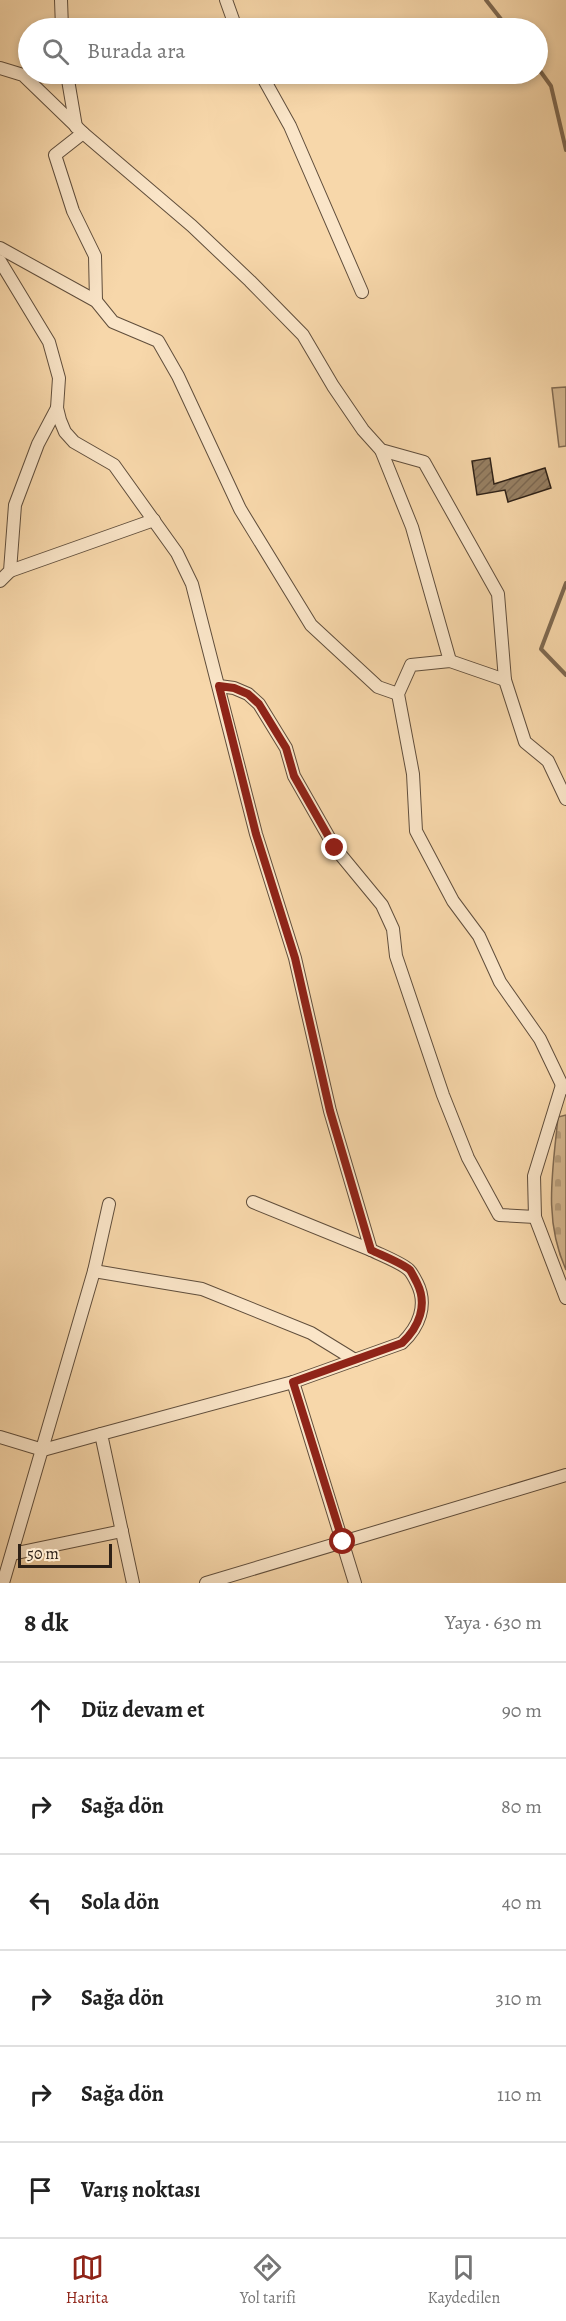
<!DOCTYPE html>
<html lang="tr">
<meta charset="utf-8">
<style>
body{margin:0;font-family:Alegreya,serif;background:#f2f2f2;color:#222}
.scale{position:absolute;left:18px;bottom:15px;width:94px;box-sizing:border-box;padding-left:6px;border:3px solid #2e2117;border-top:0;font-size:16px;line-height:21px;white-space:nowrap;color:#2e2117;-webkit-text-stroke:4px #fae5c8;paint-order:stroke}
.stop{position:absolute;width:18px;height:18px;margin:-14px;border:4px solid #8f2418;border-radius:50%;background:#fff}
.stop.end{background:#8f2418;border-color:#fff;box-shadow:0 2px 6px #0008}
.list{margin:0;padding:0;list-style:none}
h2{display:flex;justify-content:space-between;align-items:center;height:78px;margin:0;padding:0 24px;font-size:26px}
h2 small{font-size:20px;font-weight:400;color:#767676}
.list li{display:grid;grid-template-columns:39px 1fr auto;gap:18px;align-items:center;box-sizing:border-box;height:96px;padding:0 24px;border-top:2px solid #e0e0e0}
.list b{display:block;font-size:22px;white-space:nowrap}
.list em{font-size:20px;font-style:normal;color:#767676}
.icon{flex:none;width:33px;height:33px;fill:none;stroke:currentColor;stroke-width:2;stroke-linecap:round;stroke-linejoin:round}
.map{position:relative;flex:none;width:566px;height:1583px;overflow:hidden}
.search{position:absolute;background:#fff;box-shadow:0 3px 9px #0003;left:18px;right:18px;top:18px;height:66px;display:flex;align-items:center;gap:15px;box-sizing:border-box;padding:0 21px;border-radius:33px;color:#767676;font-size:22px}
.sheet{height:654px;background:#fff}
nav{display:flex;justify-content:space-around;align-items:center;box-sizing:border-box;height:84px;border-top:2px solid #e0e0e0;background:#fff;font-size:16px;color:#767676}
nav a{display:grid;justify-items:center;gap:3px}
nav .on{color:#8f2418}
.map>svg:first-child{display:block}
.cemetery{fill:url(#cemetery-stones);stroke:#826c54;stroke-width:1.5}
.park{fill:#d5b891;stroke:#826c54;stroke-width:1.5}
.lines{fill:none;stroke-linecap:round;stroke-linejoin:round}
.stream{stroke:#7e6951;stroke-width:4}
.building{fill:url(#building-hatch);stroke:#2e2117;stroke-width:1.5}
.minor-casing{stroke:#604e3c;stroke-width:14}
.minor{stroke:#fae5c8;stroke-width:12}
.route{stroke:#8f2418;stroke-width:8}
</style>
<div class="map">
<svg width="566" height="1583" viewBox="0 0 566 1583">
<defs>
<pattern id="cemetery-stones" width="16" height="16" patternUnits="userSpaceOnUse" patternTransform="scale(1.5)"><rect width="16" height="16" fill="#d5b891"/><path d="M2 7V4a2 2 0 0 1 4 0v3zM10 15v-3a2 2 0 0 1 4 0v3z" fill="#b79e7c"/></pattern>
<pattern id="building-hatch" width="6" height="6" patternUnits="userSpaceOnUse" patternTransform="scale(1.5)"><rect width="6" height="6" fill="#978063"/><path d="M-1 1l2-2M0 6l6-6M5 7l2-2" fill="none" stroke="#7c6851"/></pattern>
</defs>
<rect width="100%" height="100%" fill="#f7d7aa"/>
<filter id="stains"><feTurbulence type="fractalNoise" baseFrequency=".00333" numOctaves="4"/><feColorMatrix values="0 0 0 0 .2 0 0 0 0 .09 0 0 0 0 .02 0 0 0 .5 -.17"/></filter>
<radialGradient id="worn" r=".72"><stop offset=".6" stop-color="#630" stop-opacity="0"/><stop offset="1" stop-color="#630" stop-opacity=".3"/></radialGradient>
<!-- cemetery -->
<path class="cemetery" d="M566,1115V1270C543,1219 553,1170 558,1117Z"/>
<!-- park -->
<path class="park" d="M566,387V446L559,447L552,388Z"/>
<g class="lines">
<!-- stream -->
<g class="stream">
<path d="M486,0L508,28"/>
<path d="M538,68L551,86L566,150"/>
<path d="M566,583L541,649L566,675"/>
</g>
</g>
<!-- building -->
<path class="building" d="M490,458L494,484L545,468L551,488L508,502L505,490L477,495L472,461Z"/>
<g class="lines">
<defs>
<g id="minor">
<path d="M61,0L62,28"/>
<path d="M226,0L236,28"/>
<path d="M0,68L23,75L83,133L192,226L250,281L303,335L333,386L363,430L381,450L424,462L498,594L505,680L525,742L548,761L566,799"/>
<path d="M67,74L76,127"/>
<path d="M261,74L290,126L362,292"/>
<path d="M83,133L55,155L73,211L95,256L96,301"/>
<path d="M0,248L96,301L113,322L158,341L178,376L240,509L311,625L378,687L398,694"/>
<path d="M0,261L49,342L59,378L57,408L60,420L65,432L74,442L114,465L177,553L192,584L256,834L295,958L330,1111L371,1250C381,1255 402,1263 409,1270C412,1273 415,1279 417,1283C428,1305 419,1327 402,1343L293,1382L101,1434L133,1583"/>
<path d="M381,450L412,527L450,661"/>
<path d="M10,571L154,520"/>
<path d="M0,581L10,571L15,505L38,444L57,408"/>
<path d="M505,680L450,661L411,665L398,694L413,774L416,831L453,901L479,936L500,982L540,1039L562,1085L566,1088"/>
<path d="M219,686L234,688L248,694L259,704L286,748L294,776L335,848L382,905L393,929L396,956L443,1095L468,1158L499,1215L535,1217"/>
<path d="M562,1085L534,1176L535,1217L566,1298"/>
<path d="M253,1202L371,1250"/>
<path d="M94,1271L202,1289L311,1333L355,1360"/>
<path d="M293,1382L355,1583"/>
<path d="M0,1437L43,1450L101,1434"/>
<path d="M12,1554L122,1531"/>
<path d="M3,1583L94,1271L109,1204"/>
<path d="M206,1583L566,1475"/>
</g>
</defs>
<!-- minor casing -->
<use href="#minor" class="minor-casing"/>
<!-- minor -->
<use href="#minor" class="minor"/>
</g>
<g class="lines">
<!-- route -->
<path class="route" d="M335,848L294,776L286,748L259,704L248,694L234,688L219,686L256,834L295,958L330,1111L371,1250C381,1255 402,1263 410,1270C412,1273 415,1279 417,1283C428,1305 419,1327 402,1343L293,1382L343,1542"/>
</g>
<rect width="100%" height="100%" filter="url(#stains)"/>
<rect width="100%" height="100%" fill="url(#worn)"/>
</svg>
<div class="scale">50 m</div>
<div class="stop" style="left:343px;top:1542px"></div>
<div class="stop end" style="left:335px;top:848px"></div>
<div class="search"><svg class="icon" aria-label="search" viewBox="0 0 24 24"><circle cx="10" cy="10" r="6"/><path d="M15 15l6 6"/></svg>Burada ara</div>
</div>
<section class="sheet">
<h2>8 dk<small>Yaya · 630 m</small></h2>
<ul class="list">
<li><svg class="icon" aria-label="ahead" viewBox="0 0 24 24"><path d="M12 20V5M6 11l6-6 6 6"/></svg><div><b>Düz devam et</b></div><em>90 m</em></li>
<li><svg class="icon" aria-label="right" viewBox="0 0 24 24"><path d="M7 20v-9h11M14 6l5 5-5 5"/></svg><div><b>Sağa dön</b></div><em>80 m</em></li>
<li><svg class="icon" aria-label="left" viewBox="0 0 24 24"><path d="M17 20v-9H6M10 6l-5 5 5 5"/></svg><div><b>Sola dön</b></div><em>40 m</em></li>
<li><svg class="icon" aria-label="right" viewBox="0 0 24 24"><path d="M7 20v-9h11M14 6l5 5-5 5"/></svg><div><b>Sağa dön</b></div><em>310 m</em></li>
<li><svg class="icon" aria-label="right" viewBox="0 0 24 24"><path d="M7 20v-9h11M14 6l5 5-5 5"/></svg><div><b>Sağa dön</b></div><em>110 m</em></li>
<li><svg class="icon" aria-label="arrive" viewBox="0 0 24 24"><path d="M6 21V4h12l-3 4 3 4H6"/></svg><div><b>Varış noktası</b></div></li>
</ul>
</section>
<nav>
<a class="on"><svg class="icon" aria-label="map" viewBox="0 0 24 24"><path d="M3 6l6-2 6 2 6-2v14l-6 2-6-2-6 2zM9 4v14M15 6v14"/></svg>Harita</a>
<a><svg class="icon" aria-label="directions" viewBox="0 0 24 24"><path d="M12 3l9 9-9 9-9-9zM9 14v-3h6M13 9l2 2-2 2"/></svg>Yol tarifi</a>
<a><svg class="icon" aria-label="saved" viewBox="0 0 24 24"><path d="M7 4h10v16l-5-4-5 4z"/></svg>Kaydedilen</a>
</nav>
